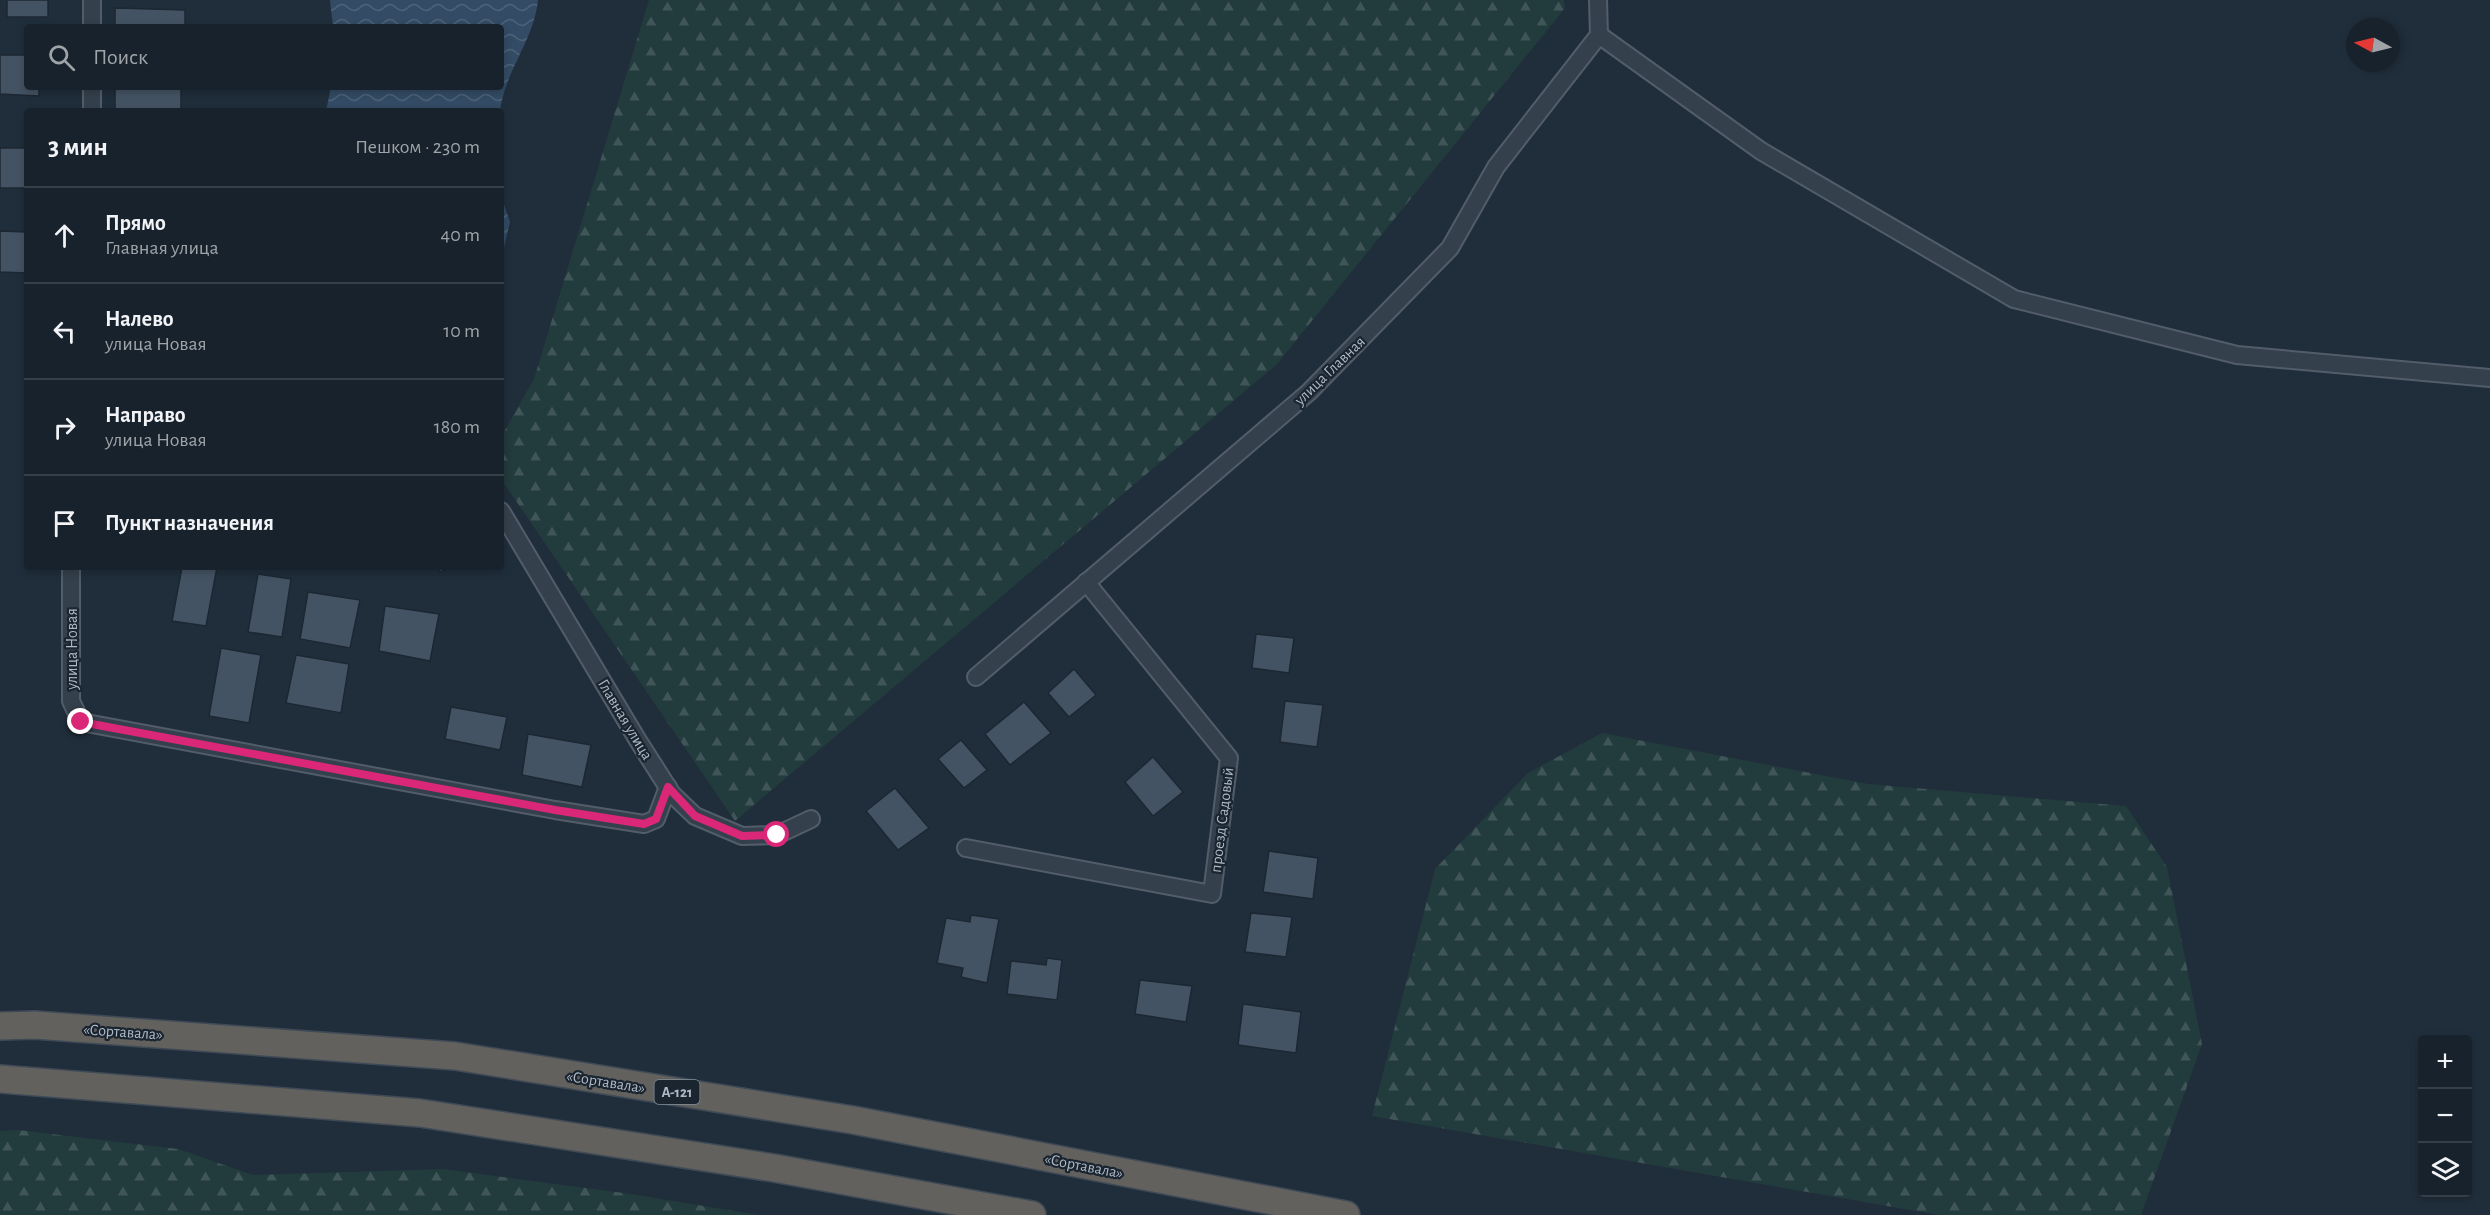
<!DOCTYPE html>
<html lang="ru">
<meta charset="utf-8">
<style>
body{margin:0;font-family:"Alegreya Sans",sans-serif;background:#252f38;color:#f1f3f6}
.controls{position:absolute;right:18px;bottom:18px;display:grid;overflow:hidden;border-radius:6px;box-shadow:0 3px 9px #0003}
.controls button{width:54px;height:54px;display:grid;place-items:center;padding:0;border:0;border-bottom:2px solid #363f48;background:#18222c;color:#f1f3f6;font:30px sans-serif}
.compass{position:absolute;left:2346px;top:18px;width:54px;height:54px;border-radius:50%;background:#18222c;box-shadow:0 3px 9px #0003;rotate:277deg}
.stop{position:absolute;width:18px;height:18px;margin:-14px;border:4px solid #db2777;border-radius:50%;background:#fff}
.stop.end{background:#db2777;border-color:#fff;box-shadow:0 2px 6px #0008}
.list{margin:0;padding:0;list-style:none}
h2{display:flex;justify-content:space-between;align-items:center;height:78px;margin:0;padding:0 24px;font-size:26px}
h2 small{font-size:20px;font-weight:400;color:#9fa4a9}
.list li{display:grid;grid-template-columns:39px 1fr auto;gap:18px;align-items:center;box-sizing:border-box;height:96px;padding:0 24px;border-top:2px solid #363f48}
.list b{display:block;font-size:22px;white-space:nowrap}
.list p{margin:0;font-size:20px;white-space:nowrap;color:#9fa4a9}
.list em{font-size:20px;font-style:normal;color:#9fa4a9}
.icon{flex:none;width:33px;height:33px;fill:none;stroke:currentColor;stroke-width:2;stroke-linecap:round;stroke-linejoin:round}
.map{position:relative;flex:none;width:2490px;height:1215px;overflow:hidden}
.search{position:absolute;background:#18222c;box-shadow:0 3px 9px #0003;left:24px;top:24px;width:480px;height:66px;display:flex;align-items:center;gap:15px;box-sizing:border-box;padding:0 21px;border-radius:6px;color:#9fa4a9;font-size:22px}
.panel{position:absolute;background:#18222c;box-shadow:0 3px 9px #0003;left:24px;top:108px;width:480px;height:462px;border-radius:6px}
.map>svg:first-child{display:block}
.forest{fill:url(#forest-firs)}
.water{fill:url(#water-waves)}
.building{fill:#445363;stroke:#1c2732;stroke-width:1.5}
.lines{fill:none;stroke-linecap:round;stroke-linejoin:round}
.minor-casing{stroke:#525d69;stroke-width:20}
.trunk-casing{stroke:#3f4a56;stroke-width:30}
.minor{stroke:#34404c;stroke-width:16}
.trunk{stroke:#62615e;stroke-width:27}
.route{stroke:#db2777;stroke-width:8}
.labels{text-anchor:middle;stroke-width:4.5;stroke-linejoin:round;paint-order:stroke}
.shield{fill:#1a2530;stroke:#828d9a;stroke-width:1.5}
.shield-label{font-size:15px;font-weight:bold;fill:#afbac8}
.street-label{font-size:16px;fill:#afbac8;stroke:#1a2530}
</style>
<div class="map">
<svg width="2490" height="1215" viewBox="0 0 2490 1215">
<defs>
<pattern id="forest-firs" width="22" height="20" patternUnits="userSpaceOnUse" patternTransform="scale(1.5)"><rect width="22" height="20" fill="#223b3c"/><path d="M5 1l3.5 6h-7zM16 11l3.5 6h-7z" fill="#405557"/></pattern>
<pattern id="water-waves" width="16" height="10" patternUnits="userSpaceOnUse" patternTransform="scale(1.5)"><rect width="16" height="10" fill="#334b64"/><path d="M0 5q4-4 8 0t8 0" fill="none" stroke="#4e6379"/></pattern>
</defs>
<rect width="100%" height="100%" fill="#202e3b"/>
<!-- forest -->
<g class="forest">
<path d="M649,0H1564L1565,8L1277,364L735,821L501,479V437L534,379Z"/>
<path d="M1602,733L1868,784L2126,806L2167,867L2202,1044L2141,1215H1939L1372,1116L1435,869L1528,773Z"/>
<path d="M18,1130L178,1149L253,1175L443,1169L631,1194L758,1215H0V1131Z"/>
</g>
<!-- water -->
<g class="water">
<path d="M330,0H538C534,40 505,71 500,111H326L331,87H501V27H333Z"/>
<path d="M501,196L510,222L501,260Z"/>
</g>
<!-- building -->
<g class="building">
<rect x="7" y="0" width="41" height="17"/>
<path d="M115,8L185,10V27H115Z"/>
<path d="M0,55H27V87H39V96L0,94Z"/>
<rect x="115" y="87" width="66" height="24"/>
<rect x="0" y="148" width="27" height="40"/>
<path d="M0,231L27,232V273L0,272Z"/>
<path d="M182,567H217L206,626L172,621Z"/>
<path d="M437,567H452L440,572Z"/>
<path d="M258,574L291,579L282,637L248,632Z"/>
<path d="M308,592L360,600L350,648L300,639Z"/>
<path d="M385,606L439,614L430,661L379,651Z"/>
<path d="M1256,634L1294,638L1289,673L1252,668Z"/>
<path d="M221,648L261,655L249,723L209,716Z"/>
<path d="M296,655L349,664L341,713L286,703Z"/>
<path d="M1074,669L1096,695L1069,717L1048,693Z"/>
<path d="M1285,701L1323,705L1317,747L1280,742Z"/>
<path d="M1024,702L1051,733L1010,765L985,734Z"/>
<path d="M451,707L507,717L500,750L445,739Z"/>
<path d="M528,734L591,745L582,787L522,775Z"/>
<path d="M961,740L987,770L964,788L938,759Z"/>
<path d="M1153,757L1183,792L1153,816L1125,782Z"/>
<path d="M895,788L929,828L898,850L866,811Z"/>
<path d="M1269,851L1318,858L1313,899L1263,892Z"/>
<path d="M1251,913L1292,917L1286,957L1245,952Z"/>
<path d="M971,915L999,919L987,983L961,977L963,968L937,963L946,918L970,922Z"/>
<path d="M1047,958L1062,960L1057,1000L1007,994L1011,961L1046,965Z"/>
<path d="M1140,980L1192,986L1186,1022L1135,1014Z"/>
<path d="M1243,1004L1301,1012L1296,1053L1238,1045Z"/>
</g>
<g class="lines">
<defs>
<g id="minor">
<path d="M92,0V27"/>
<path d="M1599,35L1761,151L2014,299L2237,355L2490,378"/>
<path d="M92,87V111"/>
<path d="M501,511L637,739L672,794L695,816L742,836L777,835L811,819"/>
<path d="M71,567V701L81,722L555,810L644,824L656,819L668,787"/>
<path d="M976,677L1309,392L1450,248L1496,167L1599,35L1598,0"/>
<path d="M966,848L1212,894L1229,758L1086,582"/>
</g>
<g id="trunk">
<path d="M0,1026L35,1025L455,1056L853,1120L1346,1215"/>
<path d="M0,1079L420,1113L774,1168L1032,1215"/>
</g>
</defs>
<!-- minor casing -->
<use href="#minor" class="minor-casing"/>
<!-- trunk casing -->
<use href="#trunk" class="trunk-casing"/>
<!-- minor -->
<use href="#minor" class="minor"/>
<!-- trunk -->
<use href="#trunk" class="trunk"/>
</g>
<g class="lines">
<!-- route -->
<path class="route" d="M81,722L555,810L644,824L656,819L668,787L695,816L742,836L777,835"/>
</g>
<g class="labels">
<!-- shield labels -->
<rect class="shield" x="654.5" y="1080" width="45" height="24" rx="4.5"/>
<g class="shield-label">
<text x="677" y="1097">А-121</text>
</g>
<!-- street labels -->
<g class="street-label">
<text transform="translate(1329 370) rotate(-44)" y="6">улица Главная</text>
<text transform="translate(71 649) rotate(-90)" y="6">улица Новая</text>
<text transform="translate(626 719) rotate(59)" y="6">Главная улица</text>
<text transform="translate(1221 820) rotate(-83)" y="6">проезд Садовый</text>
<text transform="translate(123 1031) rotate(4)" y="6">«Сортавала»</text>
<text transform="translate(606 1081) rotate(9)" y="6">«Сортавала»</text>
<text transform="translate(1084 1165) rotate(11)" y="6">«Сортавала»</text>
</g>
</g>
</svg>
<div class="controls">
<button>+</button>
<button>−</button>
<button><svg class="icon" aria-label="layers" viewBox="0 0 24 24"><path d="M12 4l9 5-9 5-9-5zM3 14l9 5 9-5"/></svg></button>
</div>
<svg class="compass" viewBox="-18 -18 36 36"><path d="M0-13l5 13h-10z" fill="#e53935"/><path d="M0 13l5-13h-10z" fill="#9fa4a9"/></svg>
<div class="stop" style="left:777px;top:835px"></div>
<div class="stop end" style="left:81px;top:722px"></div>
<div class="search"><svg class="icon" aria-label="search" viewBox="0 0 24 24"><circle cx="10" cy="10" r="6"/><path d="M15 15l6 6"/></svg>Поиск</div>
<section class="panel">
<h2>3 мин<small>Пешком · 230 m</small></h2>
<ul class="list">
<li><svg class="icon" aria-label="ahead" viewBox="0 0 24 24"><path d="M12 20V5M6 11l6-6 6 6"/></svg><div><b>Прямо</b><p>Главная улица</p></div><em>40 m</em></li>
<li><svg class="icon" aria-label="left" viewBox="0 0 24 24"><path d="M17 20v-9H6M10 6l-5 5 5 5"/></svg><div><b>Налево</b><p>улица Новая</p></div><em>10 m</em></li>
<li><svg class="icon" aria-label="right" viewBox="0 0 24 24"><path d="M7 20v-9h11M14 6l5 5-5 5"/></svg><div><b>Направо</b><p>улица Новая</p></div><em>180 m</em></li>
<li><svg class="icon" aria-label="arrive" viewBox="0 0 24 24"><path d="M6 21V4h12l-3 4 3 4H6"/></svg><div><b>Пункт назначения</b></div></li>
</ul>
</section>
</div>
